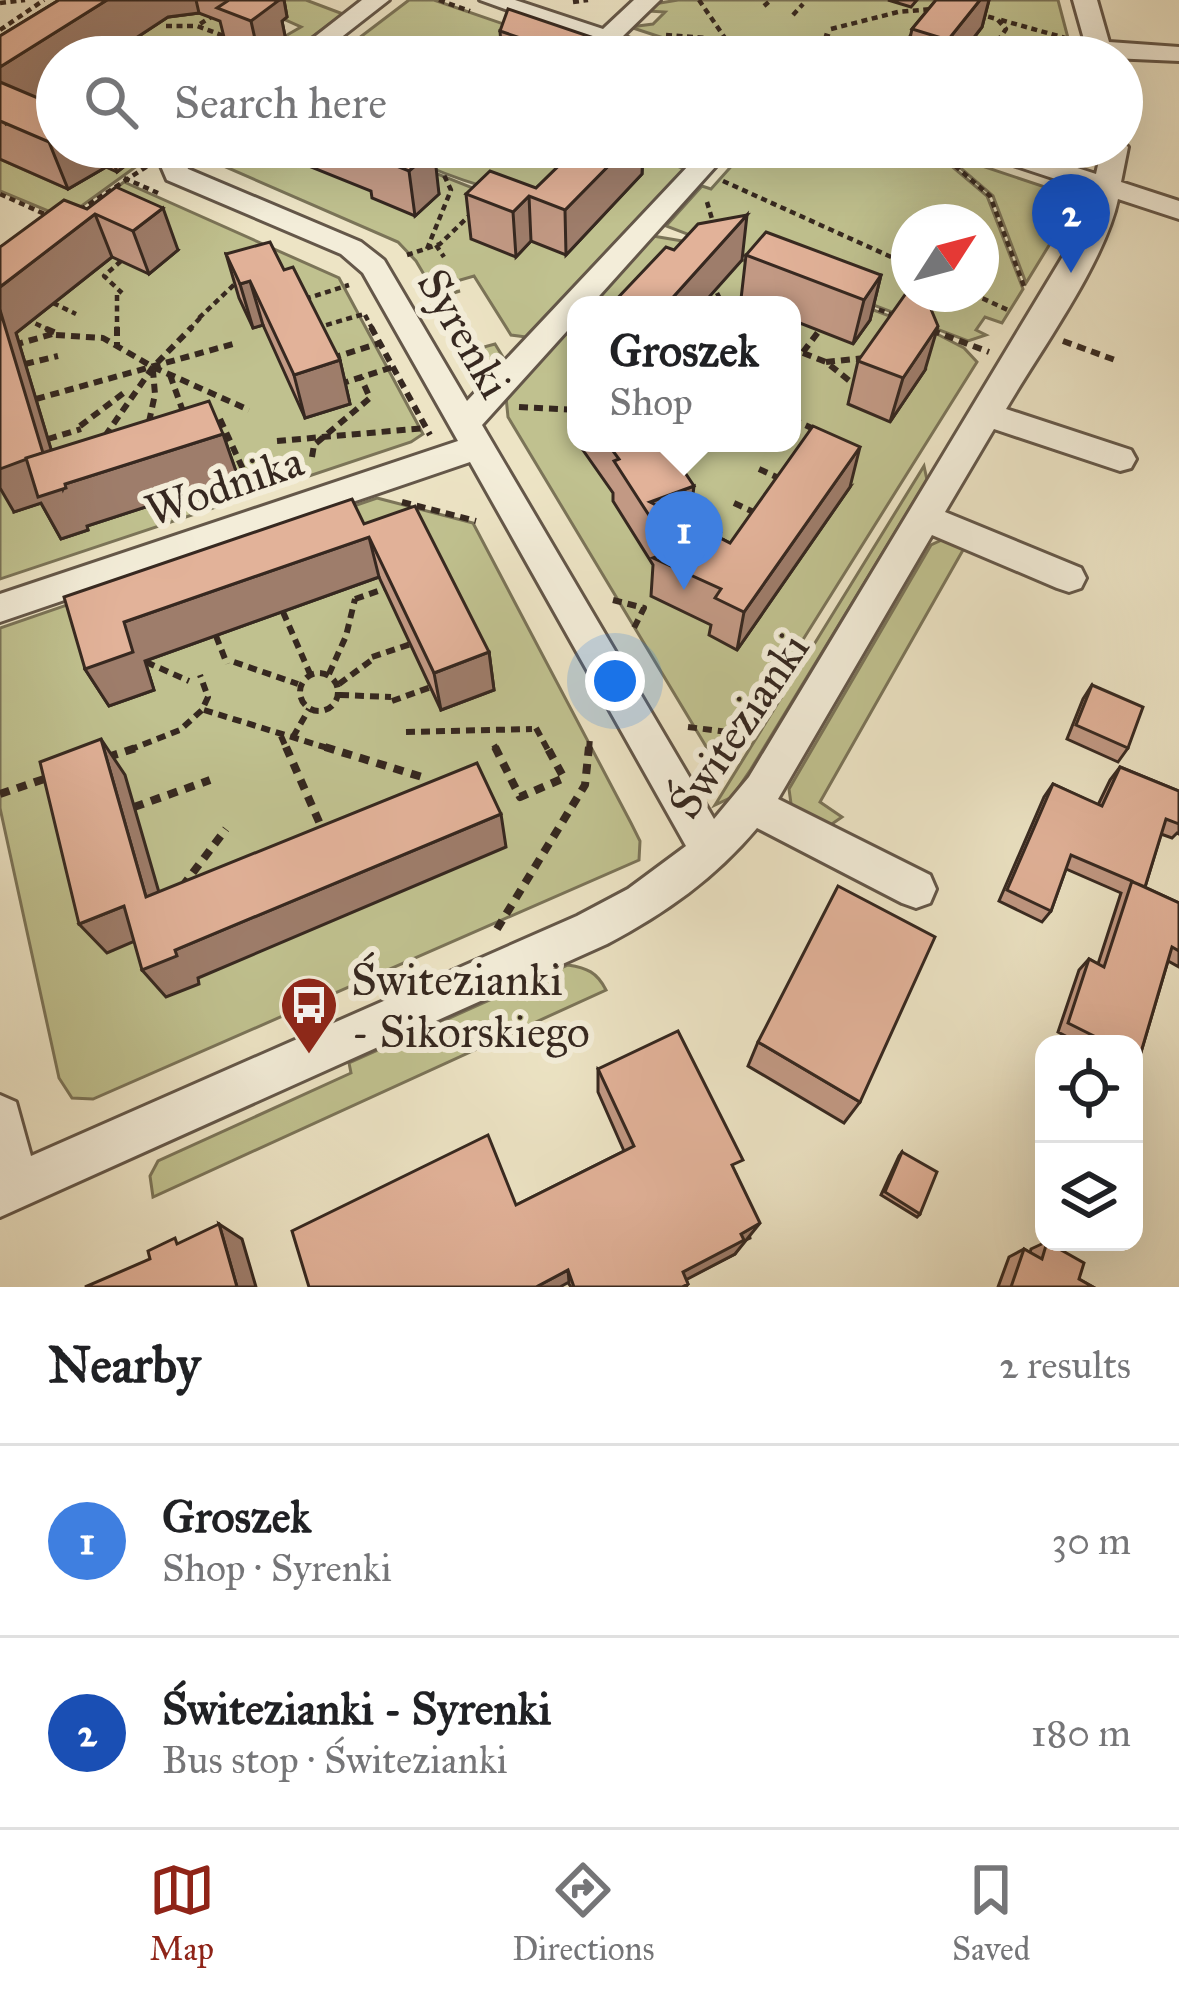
<!DOCTYPE html>
<meta charset="utf-8">
<style>
body{margin:0;font-family:"IM FELL Great Primer",serif;background:#f2f2f2;color:#202124}
.controls{position:absolute;right:36px;bottom:36px;display:grid;overflow:hidden;border-radius:24px;box-shadow:0 12px 48px #0002}
.controls button{width:108px;height:108px;display:grid;place-items:center;padding:0;border:0;border-bottom:3px solid #e0e0e0;background:#fff;color:#202124;font:60px sans-serif}
.compass{position:absolute;left:891px;top:204px;width:108px;height:108px;border-radius:50%;background:#fff;box-shadow:0 12px 48px #0002;rotate:54deg}
.you{position:absolute;left:615px;top:681px;width:42px;height:42px;margin:-30px;border:9px solid #fff;border-radius:50%;background:#1a73e8;box-shadow:0 0 0 18px #1a73e833}
.badge{display:grid;place-items:center;width:78px;height:78px;border-radius:50%;background:#8f2418;color:#fff;font-size:39px;font-weight:700}
.pin{position:absolute;translate:-50% -99px;filter:drop-shadow(0 3px 6px #0008)}
.pin::after{content:'';position:absolute;top:63px;width:42px;height:36px;background:inherit;clip-path:polygon(0 0,100% 0,50% 100%)}
.popup{position:absolute;left:567px;top:296px;width:234px;height:156px;box-sizing:border-box;display:grid;place-content:center;border-radius:24px;background:#fff;filter:drop-shadow(0 3px 9px #0005);font-size:39px;white-space:nowrap;color:#757577}
.popup b{font-size:45px;color:#202124}
.popup::after{content:'';position:absolute;left:50%;top:100%;margin-left:-24px;border:24px solid transparent;border-top-color:#fff}
.list{margin:0;padding:0;list-style:none}
h2{display:flex;justify-content:space-between;align-items:center;height:156px;margin:0;padding:0 48px;font-size:51px}
h2 small{font-size:39px;font-weight:400;color:#757577}
.list li{display:grid;grid-template-columns:78px 1fr auto;gap:36px;align-items:center;box-sizing:border-box;height:192px;padding:0 48px;border-top:3px solid #e0e0e0}
.list b{display:block;font-size:45px;white-space:nowrap}
.list p{margin:0;font-size:39px;white-space:nowrap;color:#757577}
.list em{font-size:39px;font-style:normal;color:#757577}
.icon{flex:none;width:66px;height:66px;fill:none;stroke:currentColor;stroke-width:2;stroke-linecap:round;stroke-linejoin:round}
.map{position:relative;flex:none;width:1179px;height:1287px;overflow:hidden}
.search{position:absolute;background:#fff;box-shadow:0 12px 48px #0002;left:36px;right:36px;top:36px;height:132px;display:flex;align-items:center;gap:30px;box-sizing:border-box;padding:0 42px;border-radius:66px;color:#757577;font-size:45px}
.sheet{height:540px;background:#fff}
nav{display:flex;justify-content:space-around;align-items:center;box-sizing:border-box;height:168px;border-top:3px solid #e0e0e0;background:#fff;font-size:33px;color:#757577}
nav a{display:grid;justify-items:center;gap:6px}
nav .on{color:#8f2418}
.map>svg:first-child{display:block}
.green{fill:#c0c18f;stroke:#7b7458;stroke-width:3;fill-rule:evenodd}
.lines{fill:none;stroke-linecap:round;stroke-linejoin:round}
.minor-casing{stroke:#645749;stroke-width:6}
.path-far2{stroke:#362820;stroke-width:4.5;stroke-dasharray:6 4.5;stroke-linecap:butt}
.path-far1{stroke:#362820;stroke-width:6;stroke-dasharray:9 6;stroke-linecap:butt}
.path{stroke:#362820;stroke-width:8;stroke-dasharray:10 8;stroke-linecap:butt}
.minor{fill:#f3edd9;fill-rule:evenodd}
.wall{fill:#c29984;stroke:#362820;stroke-width:3}
.shaded-wall{fill:#9e7d6b;stroke:#362820;stroke-width:3}
.building{fill:#e2b299;stroke:#362820;stroke-width:3}
.labels{text-anchor:middle;stroke-width:12;stroke-linejoin:round;paint-order:stroke}
.street-label{font-size:45px;fill:#362820;stroke:#f3edd9}
.poi-label{font-size:45px;fill:#362820;stroke:#f3edd9;text-anchor:start}
</style>
<div class="map">
<svg width="1179" height="1287" viewBox="0 0 1179 1287">
<rect width="100%" height="100%" fill="#ede4c5"/>
<filter id="stains"><feTurbulence type="fractalNoise" baseFrequency=".00167" numOctaves="4"/><feColorMatrix values="0 0 0 0 .2 0 0 0 0 .09 0 0 0 0 .02 0 0 0 .5 -.17"/></filter>
<radialGradient id="worn" r=".72"><stop offset=".6" stop-color="#630" stop-opacity="0"/><stop offset="1" stop-color="#630" stop-opacity=".3"/></radialGradient>
<!-- green -->
<g class="green">
<path d="M241,0H306L343,14L285,57H272L275,42L301,27Z"/>
<path d="M409,0H434L599,57H334Z"/>
<path d="M678,0H1058L1073,57H721L630,27L653,24L665,12L647,11L654,4Z"/>
<path d="M199,13L263,33L239,57H105L162,18Z"/>
<path d="M145,147H163L65,218L0,191V159L68,189L106,167L118,171Z"/>
<path d="M217,147H370L505,201L635,147L688,171L544,330L526,337L511,335L474,276L436,287L439,293L460,291L441,297L473,350L495,344L506,362L492,376L482,373L416,261L398,242L212,161L207,155Z"/>
<path d="M386,147H584C571,160 557,177 541,187C509,206 418,163 386,147Z"/>
<path d="M738,147L935,152L987,196L1023,289L1002,323L985,317L976,330L986,335L968,341L666,226L702,186L711,189L745,151ZM909,222H981V294H909Z"/>
<path d="M943,153L1078,198L1026,283L993,196Z"/>
<path d="M124,182L339,278L423,434L411,442L0,579V273Z"/>
<path d="M647,235L700,244L937,334L964,348L977,362L725,764L713,758L508,417L506,397L576,312V443H792V305H582Z"/>
<path d="M924,466L927,480L751,769L732,797L715,805Z"/>
<path d="M377,498L473,523L631,823L640,841L639,860L93,1099L72,1098L59,1078L0,808V628Z"/>
<path d="M946,538L967,543L820,802L842,817L826,828L792,811L789,789L931,545Z"/>
<path d="M568,965C587,968 597,972 606,990L153,1197L150,1176L158,1161L351,1073L349,1063Z"/>
</g>
<g class="lines">
<defs>
<g id="minor">
<path d="M362,0H389L316,57H289Z"/>
<path d="M480,0H515L603,29L634,0H660L623,36L675,57H639Z"/>
<path d="M1073,0H1097L1109,42L1179,47V61L1089,57Z"/>
<path d="M159,41L198,57H126Z"/>
<path d="M1122,141L1128,147L1121,182L1179,201V219L1118,199C1105,262 1040,351 1006,409L1131,450L1136,459L1131,468L1120,471L994,429L945,512L1081,568L1086,578L1081,588L1069,592L1057,588L932,535L778,799L930,875L936,889L930,903L916,908L902,903L757,828C715,878 666,913 607,944L0,1217V1095L16,1102L31,1156L577,916L628,889L686,846L470,462L0,622V594L458,441L363,273L341,254L167,180L158,159L169,147H197L185,161L188,169L361,242L384,260L467,401L706,147H733L591,305H576V321L482,425L714,819L749,777L1086,218L1092,191L977,153L973,147H1012L1096,174L1102,147H1122Z"/>
</g>
</defs>
<!-- minor casing -->
<use href="#minor" class="minor-casing"/>
<!-- path-far2 -->
<g class="path-far2">
<path d="M439,0L470,11"/>
<path d="M699,0L738,57"/>
<path d="M573,2L588,0"/>
<path d="M0,3L25,0"/>
<path d="M764,6L771,0"/>
<path d="M978,14L997,19L1006,29L987,57"/>
<path d="M214,15L197,26L227,37"/>
<path d="M793,15L803,4"/>
<path d="M1001,20L1069,39"/>
<path d="M166,26H197"/>
<path d="M831,29L898,12L932,9"/>
<path d="M0,30L44,0"/>
<path d="M666,35L812,46"/>
<path d="M824,35L896,57"/>
<path d="M972,40L995,46"/>
<path d="M685,47L715,57"/>
<path d="M390,57L404,46L394,42"/>
<path d="M853,57L861,47"/>
<path d="M897,57L915,30"/>
<path d="M895,147L962,157"/>
<path d="M939,152L990,196L1025,289"/>
<path d="M124,178L158,193"/>
<path d="M723,181L909,265"/>
<path d="M0,194L49,216"/>
<path d="M707,202L715,229"/>
<path d="M80,210L149,165"/>
<path d="M436,245L444,257"/>
<path d="M427,249L451,190L444,175"/>
<path d="M407,255L440,244L473,212"/>
<path d="M121,261L104,276L122,293"/>
<path d="M717,293L723,305"/>
<path d="M973,294L1010,311"/>
<path d="M117,295V330"/>
<path d="M305,299L349,285"/>
<path d="M53,303L76,314"/>
<path d="M869,306L896,316"/>
<path d="M365,315L373,330"/>
<path d="M199,318L239,280"/>
<path d="M26,319L49,330"/>
<path d="M316,328L364,314"/>
<path d="M189,330L200,318"/>
</g>
<!-- path-far1 -->
<g class="path-far1">
<path d="M117,327V346"/>
<path d="M371,327L430,435"/>
<path d="M316,328L320,327"/>
<path d="M931,330L989,352"/>
<path d="M56,335L103,338L153,367L249,410"/>
<path d="M1063,341L1115,360"/>
<path d="M0,349L56,333L42,327"/>
<path d="M803,352L819,331"/>
<path d="M803,353L826,362L856,386"/>
<path d="M332,358L380,343"/>
<path d="M826,362L864,358"/>
<path d="M25,364L58,356"/>
<path d="M170,375L185,417"/>
<path d="M340,384L393,367"/>
<path d="M36,399L233,344"/>
<path d="M519,407L576,410"/>
<path d="M220,419L247,478L240,498"/>
<path d="M792,419L816,430"/>
<path d="M149,422L155,394L153,371"/>
<path d="M80,426L125,392"/>
<path d="M105,436L153,367L192,327"/>
<path d="M48,439L81,429"/>
<path d="M277,441L426,428"/>
<path d="M312,457L314,445L370,398L361,378"/>
<path d="M759,469L783,480"/>
<path d="M402,502L476,521"/>
<path d="M734,503L758,514"/>
<path d="M687,513L712,503"/>
<path d="M717,525L723,544"/>
<path d="M355,599L384,589"/>
<path d="M613,600L644,608L632,632"/>
<path d="M283,612L311,676"/>
<path d="M216,636L227,664"/>
<path d="M372,657L411,644"/>
<path d="M146,662L189,681"/>
<path d="M234,662L298,684"/>
<circle cx="319" cy="692" r="19"/>
<path d="M329,674L346,636L355,599"/>
<path d="M339,684L373,659"/>
<path d="M340,695L391,697"/>
<path d="M392,701L431,687"/>
<path d="M204,710L334,750"/>
<path d="M688,727L728,732L755,728"/>
<path d="M536,728L548,750"/>
<path d="M406,732L532,729"/>
<path d="M281,736L287,750"/>
<path d="M293,737L309,709"/>
<path d="M494,745L497,750"/>
<path d="M129,750L180,730L202,710L208,697L200,675"/>
<path d="M589,750L590,738"/>
</g>
<!-- path -->
<g class="path">
<path d="M286,747L324,833"/>
<path d="M325,747L422,777"/>
<path d="M495,747L520,797L564,778L547,747"/>
<path d="M108,757L139,747"/>
<path d="M0,794L50,777"/>
<path d="M134,807L210,780"/>
<path d="M182,887L226,829"/>
<path d="M497,929L585,785L589,747"/>
</g>
<!-- minor -->
<use href="#minor" class="minor"/>
</g>
<!-- wall -->
<g class="wall">
<path d="M59,0H284L287,17L282,21L287,46L272,57H239L228,53L220,21L199,13L168,17L107,57H57L42,100L57,147L148,148L117,172L106,167L68,189L0,159V36Z"/>
<path d="M888,0H917L911,7Z"/>
<path d="M936,0H989L982,27L959,57H906L912,29Z"/>
<path d="M500,31L650,57H502Z"/>
<path d="M293,147H429L439,194L415,216L372,198L371,191L296,161Z"/>
<path d="M578,147H643L642,174L566,255L531,241L516,257L471,239L466,194L536,188Z"/>
<path d="M87,209L178,250L149,274L112,257L16,333L51,450L223,434L238,477L87,526L88,530L61,539L41,503L14,512L0,247Z"/>
<path d="M226,254L284,270L340,360L350,404L305,418L263,325L253,328L239,298Z"/>
<path d="M746,255L881,275L870,320L853,344L792,320V305H755L741,299Z"/>
<path d="M576,341V440L570,431L569,390L572,389V346Z"/>
<path d="M858,361L925,370L890,422L848,404Z"/>
<path d="M578,443H665L690,522L730,543L850,487L737,650L709,635L711,625L651,596L653,565L613,501V493Z"/>
<path d="M364,524L489,652L494,690L441,710L379,577L145,661L154,690L109,706L85,669Z"/>
<path d="M1092,685L1128,748L1118,762L1067,739L1083,699Z"/>
<path d="M1120,767L1179,791V834L1177,833L1172,838L1161,834L1145,887L1179,903V967L1168,961L1139,1059L1134,1062V1044H1081L1058,1032L1079,970L1089,959L1098,964L1121,893L1066,869L1051,911L1042,922L999,901L1044,797L1053,784L1098,805L1110,780Z"/>
<path d="M758,1042L860,1102L844,1123L748,1066Z"/>
<path d="M598,1069L736,1174L750,1238L743,1241L735,1254L686,1279L688,1284L686,1287H571L516,1205L624,1151L598,1092Z"/>
<path d="M902,1152L920,1214L917,1217L881,1195L899,1156Z"/>
<path d="M1046,1242L1079,1279L1093,1287H998L1009,1257L1024,1249L1030,1253L1031,1249Z"/>
</g>
<!-- shaded-wall -->
<g class="shaded-wall">
<path d="M107,0H196L199,13L168,17L107,57H57V90L6,124L0,110V67Z"/>
<path d="M252,0H284L287,17L282,21L287,46L272,57H259L251,21Z"/>
<path d="M980,0H989L982,27L959,57H944L948,40Z"/>
<path d="M57,137V147H98L106,167L68,189L49,142Z"/>
<path d="M108,147H147L148,148L117,172Z"/>
<path d="M627,147H643L642,174L566,255L565,210Z"/>
<path d="M434,149L439,194L415,216L409,171Z"/>
<path d="M529,196L531,241L516,257L513,212Z"/>
<path d="M163,208L178,250L149,274L133,231Z"/>
<path d="M95,214L112,257L16,333L63,489L65,484L223,434L238,477L87,526L88,530L61,539L41,503L14,512L0,488V287Z"/>
<path d="M747,215L742,260L702,305H666Z"/>
<path d="M881,275L870,320L853,344L864,300Z"/>
<path d="M250,281L263,325L253,328L240,284Z"/>
<path d="M938,326L925,370L890,422L903,378Z"/>
<path d="M340,360L350,404L305,418L294,375Z"/>
<path d="M860,447L850,487L737,650L744,612Z"/>
<path d="M694,486L689,527L650,502Z"/>
<path d="M369,537L379,577L145,661L154,690L109,706L85,669L124,622Z"/>
<path d="M489,652L494,690L441,710L434,673Z"/>
<path d="M101,739L125,775L169,927L146,897Z"/>
<path d="M501,814L506,847L198,978L199,984L166,997L142,970L175,950Z"/>
<path d="M124,906L149,935L107,953L79,924Z"/>
<path d="M760,1223L735,1254L678,1284L683,1272L741,1234Z"/>
<path d="M219,1224L242,1239L256,1287H237Z"/>
<path d="M568,1270L569,1282L560,1287H536Z"/>
</g>
<!-- building -->
<g class="building">
<path d="M59,0H107L0,67V36Z"/>
<path d="M229,0H274L278,1L251,21L217,8Z"/>
<path d="M936,0H980L948,40L912,29Z"/>
<path d="M508,9L650,57H576L500,31Z"/>
<path d="M341,38L372,49L361,57H316Z"/>
<path d="M0,82L57,106V137L49,142L0,121Z"/>
<path d="M365,147H429L434,149L409,171L364,153L369,148Z"/>
<path d="M578,147H627L565,210L529,196L513,212L466,194L490,171L536,188Z"/>
<path d="M116,187L163,208L133,231L95,214L0,287V247L64,200L87,209Z"/>
<path d="M747,215L666,305H611L666,247L674,250L698,224Z"/>
<path d="M766,232L881,275L864,300L746,255Z"/>
<path d="M270,242L284,270L293,267L340,360L294,375L250,281L240,284L226,254Z"/>
<path d="M907,292L928,302L938,326L903,378L858,361Z"/>
<path d="M0,310L43,453L0,469Z"/>
<path d="M209,401L223,434L65,484L66,488L38,497L26,458Z"/>
<path d="M813,426L860,447L744,612L715,598L721,589L653,558L672,551L614,461L619,459L607,443H665L694,486L650,502L730,543Z"/>
<path d="M352,499L364,524L415,506L489,652L434,673L369,537L124,622L133,652L85,669L64,597Z"/>
<path d="M1092,685L1143,707L1128,748L1076,725Z"/>
<path d="M101,739L146,897L477,763L501,814L175,950L177,956L142,970L124,906L79,924L40,762Z"/>
<path d="M1120,767L1179,791V824L1166,819L1145,887L1133,882L1179,903V951L1172,947L1139,1059L1134,1056V1044H1110L1068,1023L1089,959L1104,967L1132,881L1071,855L1051,911L1007,890L1053,784L1102,806Z"/>
<path d="M838,886L935,937L860,1102L758,1042Z"/>
<path d="M678,1031L743,1160L732,1165L760,1223L741,1234L744,1240L683,1272L688,1284L682,1287H574L568,1270L536,1287H309L292,1231L488,1135L516,1205L634,1146L598,1069Z"/>
<path d="M902,1152L937,1172L920,1214L885,1192Z"/>
<path d="M219,1224L237,1287H85L150,1259L148,1251L175,1238L177,1244Z"/>
<path d="M1047,1242L1084,1263L1079,1279L1093,1287H1011L1024,1249L1042,1259Z"/>
</g>
<!-- icons -->
<defs>
<symbol id="bus-pin" viewBox="-11 -11 22 30"><path d="M0 17L-7.5 6A9.5 9.5 0 1 1 7.5 6Z" fill="#8f2418" stroke="#f3edd9"/><path d="M-5-6H5V4H4V6H2V4H-2V6H-4V4H-5ZM-3.5-4V0h7V-4ZM-3.5 1.2v1.5H-2V1.2ZM2 1.2v1.5H3.5V1.2Z" fill="#fff"/></symbol>
</defs>
<g fill-rule="evenodd">
<use href="#bus-pin" x="276" y="972" width="66" height="90"/>
</g>
<g class="labels">
<!-- street labels -->
<g class="street-label">
<text transform="translate(465 333) rotate(60)" y="16">Syrenki</text>
<text transform="translate(224 485) rotate(-19)" y="16">Wodnika</text>
<text transform="translate(738 725) rotate(-56)" y="16">Świtezianki</text>
</g>
<!-- poi labels -->
<g class="poi-label">
<text x="351" y="995">Świtezianki<tspan x="351" dy="52">- Sikorskiego</tspan></text>
</g>
</g>
<rect width="100%" height="100%" filter="url(#stains)"/>
<rect width="100%" height="100%" fill="url(#worn)"/>
</svg>
<div class="controls">
<button><svg class="icon" aria-label="locate" viewBox="0 0 24 24"><circle cx="12" cy="12" r="6"/><path d="M12 2v4M12 18v4M2 12h4M18 12h4"/></svg></button>
<button><svg class="icon" aria-label="layers" viewBox="0 0 24 24"><path d="M12 4l9 5-9 5-9-5zM3 14l9 5 9-5"/></svg></button>
</div>
<svg class="compass" viewBox="-18 -18 36 36"><path d="M0-13l5 13h-10z" fill="#e53935"/><path d="M0 13l5-13h-10z" fill="#757577"/></svg>
<div class="you"></div>
<div class="pin badge" style="left:684px;top:590px;background:#3f7fe0">1</div>
<div class="popup"><b>Groszek</b>Shop</div>
<div class="pin badge" style="left:1071px;top:273px;background:#1a4fb4">2</div>
<div class="search"><svg class="icon" aria-label="search" viewBox="0 0 24 24"><circle cx="10" cy="10" r="6"/><path d="M15 15l6 6"/></svg>Search here</div>
</div>
<section class="sheet">
<h2>Nearby<small>2 results</small></h2>
<ul class="list">
<li><span class="badge" style="background:#3f7fe0">1</span><div><b>Groszek</b><p>Shop · Syrenki</p></div><em>30 m</em></li>
<li><span class="badge" style="background:#1a4fb4">2</span><div><b>Świtezianki - Syrenki</b><p>Bus stop · Świtezianki</p></div><em>180 m</em></li>
</ul>
</section>
<nav>
<a class="on"><svg class="icon" aria-label="map" viewBox="0 0 24 24"><path d="M3 6l6-2 6 2 6-2v14l-6 2-6-2-6 2zM9 4v14M15 6v14"/></svg>Map</a>
<a><svg class="icon" aria-label="directions" viewBox="0 0 24 24"><path d="M12 3l9 9-9 9-9-9zM9 14v-3h6M13 9l2 2-2 2"/></svg>Directions</a>
<a><svg class="icon" aria-label="saved" viewBox="0 0 24 24"><path d="M7 4h10v16l-5-4-5 4z"/></svg>Saved</a>
</nav>
